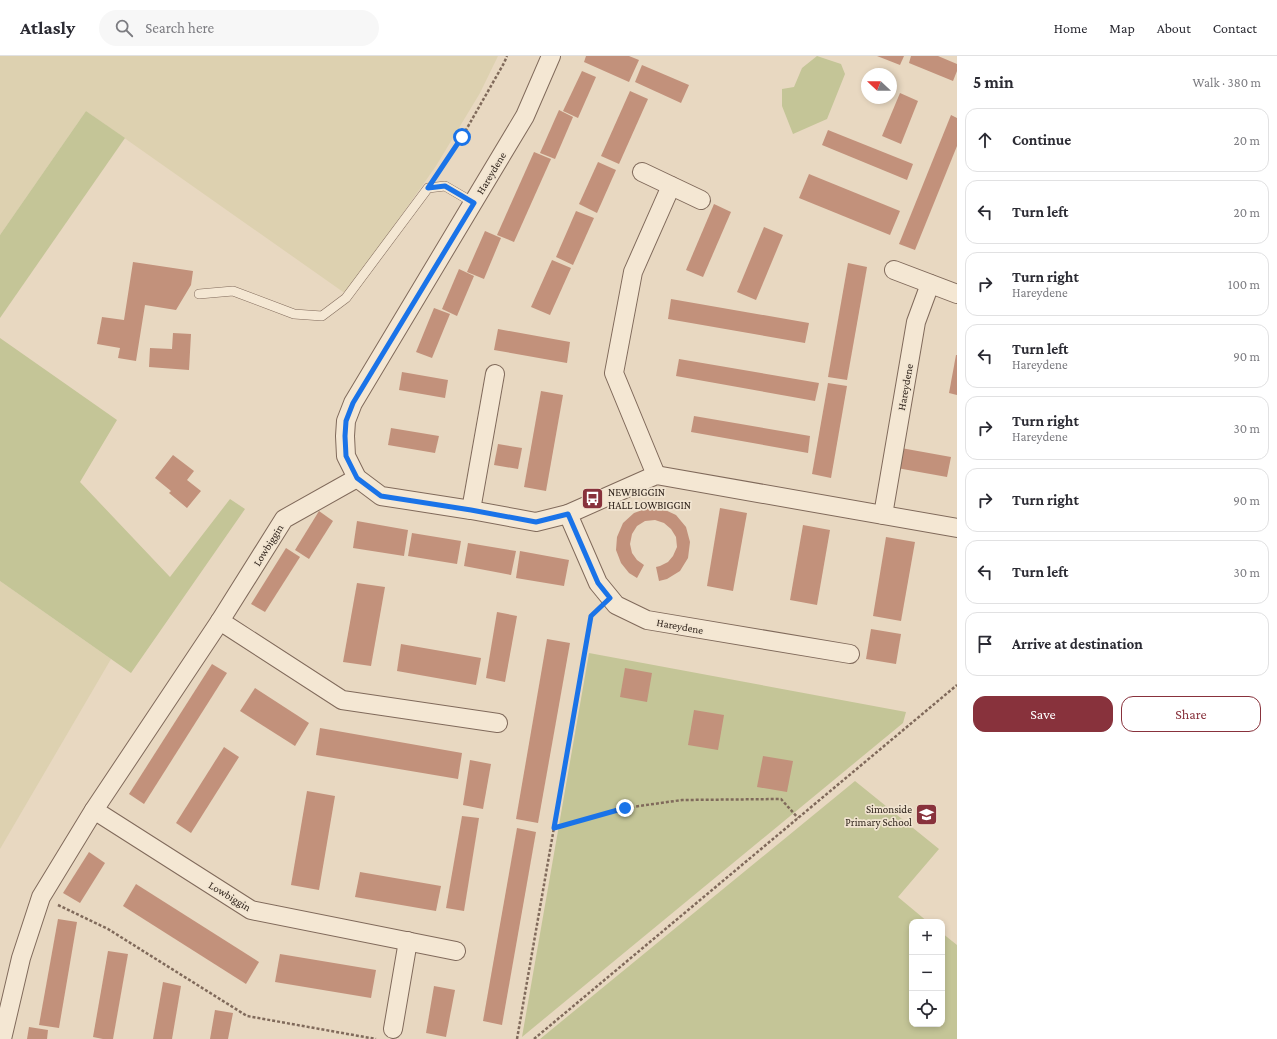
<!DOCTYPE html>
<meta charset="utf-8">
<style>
body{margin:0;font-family:"Crimson Pro",serif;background:#f7f7f7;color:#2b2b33}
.controls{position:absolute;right:12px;bottom:12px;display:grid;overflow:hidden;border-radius:8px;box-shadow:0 2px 6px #0003}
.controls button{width:36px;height:36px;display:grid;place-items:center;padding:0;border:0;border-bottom:1px solid #e1e1e2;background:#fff;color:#2b2b33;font:20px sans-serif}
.compass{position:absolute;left:861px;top:12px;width:36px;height:36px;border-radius:50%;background:#fff;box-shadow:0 2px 6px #0003;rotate:292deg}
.stop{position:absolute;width:12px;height:12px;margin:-9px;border:3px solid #1a73e8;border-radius:50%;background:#fff}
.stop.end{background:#1a73e8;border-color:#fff;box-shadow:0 1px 4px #0008}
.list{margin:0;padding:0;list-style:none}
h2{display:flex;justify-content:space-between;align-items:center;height:52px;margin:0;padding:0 16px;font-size:17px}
h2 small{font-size:13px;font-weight:400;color:#7c7c81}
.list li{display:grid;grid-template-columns:26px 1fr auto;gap:12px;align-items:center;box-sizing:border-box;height:64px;margin:0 8px 8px;padding:0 8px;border:1px solid #e1e1e2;border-radius:12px}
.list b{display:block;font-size:15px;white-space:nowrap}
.list p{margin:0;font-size:13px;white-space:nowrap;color:#7c7c81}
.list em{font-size:13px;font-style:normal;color:#7c7c81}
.actions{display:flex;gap:8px;padding:12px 16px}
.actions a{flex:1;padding:9px 0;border:1px solid #88323c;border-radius:12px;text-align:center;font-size:14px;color:#88323c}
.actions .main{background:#88323c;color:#fff}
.icon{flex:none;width:22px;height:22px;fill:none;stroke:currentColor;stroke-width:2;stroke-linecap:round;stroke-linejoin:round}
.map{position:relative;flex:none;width:957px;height:983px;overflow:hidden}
header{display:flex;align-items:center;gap:24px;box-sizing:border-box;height:56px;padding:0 20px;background:#fff;border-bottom:1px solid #e1e1e2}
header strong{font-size:19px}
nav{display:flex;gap:22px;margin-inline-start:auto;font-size:14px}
.search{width:280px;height:36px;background:#f7f7f7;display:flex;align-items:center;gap:10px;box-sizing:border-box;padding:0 14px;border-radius:22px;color:#7c7c81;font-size:15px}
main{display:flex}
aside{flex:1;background:#fff}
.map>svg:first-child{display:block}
.farmland{fill:#ddd1b0}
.green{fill:#c4c597}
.building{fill:#c2917b}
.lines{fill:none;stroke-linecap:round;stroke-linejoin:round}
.service-casing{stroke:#806a5b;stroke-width:10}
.minor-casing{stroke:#806a5b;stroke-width:20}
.path{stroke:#806a5b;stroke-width:2.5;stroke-dasharray:3 2;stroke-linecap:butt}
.service{stroke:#f4e7d3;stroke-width:9}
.minor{stroke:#f4e7d3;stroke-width:18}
.route{stroke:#1a73e8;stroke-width:5}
.labels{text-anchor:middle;stroke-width:3.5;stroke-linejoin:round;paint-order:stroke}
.street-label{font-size:11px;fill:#31251d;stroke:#f1e4d0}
.poi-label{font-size:11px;fill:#31251d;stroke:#f1e4d0;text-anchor:start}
</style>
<header>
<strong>Atlasly</strong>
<div class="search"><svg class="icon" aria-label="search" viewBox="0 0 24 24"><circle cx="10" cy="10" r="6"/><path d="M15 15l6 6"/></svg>Search here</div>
<nav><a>Home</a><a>Map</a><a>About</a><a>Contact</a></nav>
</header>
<main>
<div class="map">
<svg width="957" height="983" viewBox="0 0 957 983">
<rect width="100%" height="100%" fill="#e8d8c1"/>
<!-- farmland -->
<g class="farmland">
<path d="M0,0H498L480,37L436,110L346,238L86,55L0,179Z"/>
<path d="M0,525L111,603L0,793Z"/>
</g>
<!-- green -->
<g class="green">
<path d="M817,0L841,8L845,18L827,63L793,78L782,50V33L794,31L802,12Z"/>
<path d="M86,55L125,82L0,262V179Z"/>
<path d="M0,282L117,364L80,426L170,521L230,443L245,453L131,617L0,525Z"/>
<path d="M589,597L906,656L903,667L522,981Z"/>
<path d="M855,725L939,793L898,841L928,866H912V968H942V877L957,889V983H540Z"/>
</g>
<!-- building -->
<g class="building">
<path d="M586,0H629L639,4L629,26L584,6Z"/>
<path d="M877,0H904L900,9Z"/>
<path d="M911,0H938L957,8V15L953,25L909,7Z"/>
<path d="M642,9L689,29L681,47L635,26Z"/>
<path d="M582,15L596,21L578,62L563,55Z"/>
<path d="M630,35L648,43L619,108L601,100Z"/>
<path d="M900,37L918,45L901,88L882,80Z"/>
<path d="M559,54L573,61L555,103L540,97Z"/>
<path d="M951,59L957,62V90L915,194L899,188Z"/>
<path d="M828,74L913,108L907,124L822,89Z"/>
<path d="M534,96L551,103L514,186L497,179Z"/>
<path d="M598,106L616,114L597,157L579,148Z"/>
<path d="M809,118L900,155L890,179L799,142Z"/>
<path d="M714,148L731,156L703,221L686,214Z"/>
<path d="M576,155L594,162L573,209L556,201Z"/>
<path d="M764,171L783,179L756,244L737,236Z"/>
<path d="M485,175L501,182L484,223L467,216Z"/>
<path d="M552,204L571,212L550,259L531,251Z"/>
<path d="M133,206L193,215L191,229L176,254L145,249L136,305L118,302L120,292L97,288L102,261L124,264Z"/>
<path d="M848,207L867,211L847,324L828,321Z"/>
<path d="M459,213L474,220L457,260L442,253Z"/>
<path d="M671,243L809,267L805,287L668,263Z"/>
<path d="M434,252L450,258L432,302L416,296Z"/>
<path d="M498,273L570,286L567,307L494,294Z"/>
<path d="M173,277L191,278L189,314L149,311L150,292L172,293Z"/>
<path d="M956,299H957V339L949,337Z"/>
<path d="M679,303L819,327L815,345L676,320Z"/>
<path d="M402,316L448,324L445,342L399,334Z"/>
<path d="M828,327L847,330L831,422L812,418Z"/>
<path d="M541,335L563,339L546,435L524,431Z"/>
<path d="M694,360L810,380L808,397L691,376Z"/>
<path d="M391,372L439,380L435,397L388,389Z"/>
<path d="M498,388L522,392L518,413L494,409Z"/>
<path d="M901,392L951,401L947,421L897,412Z"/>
<path d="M173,399L194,415L187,424L201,435L187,452L169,437L171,435L155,422Z"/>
<path d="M648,452L663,453L676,459L686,471L690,486L688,502L680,515L667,523L659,525L656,511L660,510L668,506L673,500L677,491L676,481L671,473L664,467L655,464L645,465L637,470L632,478L630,488L632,497L637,504L644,509L637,522L629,517L621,507L616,494L617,481L623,467L634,457Z"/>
<path d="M720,452L747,457L733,535L707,530Z"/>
<path d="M319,455L333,465L309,503L295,494Z"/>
<path d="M357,465L408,474L404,500L353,492Z"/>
<path d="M803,469L830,474L817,549L790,544Z"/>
<path d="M412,477L461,485L457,508L408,500Z"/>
<path d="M886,481L915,486L901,565L873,560Z"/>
<path d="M468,487L516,495L511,519L464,510Z"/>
<path d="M286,492L300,501L265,556L251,548Z"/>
<path d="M520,495L569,504L564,530L516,522Z"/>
<path d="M357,527L385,531L371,610L343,606Z"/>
<path d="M497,556L517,560L505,626L486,622Z"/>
<path d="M871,573L901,578L896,608L866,603Z"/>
<path d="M547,583L570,587L538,767L516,763Z"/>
<path d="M401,588L481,602L476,629L397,615Z"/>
<path d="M212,608L227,617L144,748L129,738Z"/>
<path d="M625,612L652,617L647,646L620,641Z"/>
<path d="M255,632L309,667L295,690L240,655Z"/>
<path d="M694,654L724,659L718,694L688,689Z"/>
<path d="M320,672L462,697L458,723L316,699Z"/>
<path d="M224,691L239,701L191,777L176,767Z"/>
<path d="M763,700L793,705L787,736L757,731Z"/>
<path d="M470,704L491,708L483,753L463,749Z"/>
<path d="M307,735L335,740L319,834L291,829Z"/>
<path d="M462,760L479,762L464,855L446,852Z"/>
<path d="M517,772L536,776L502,969L483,965Z"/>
<path d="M89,796L105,807L80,847L63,837Z"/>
<path d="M360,816L441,830L436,855L355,841Z"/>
<path d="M136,828L259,906L246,928L123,850Z"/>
<path d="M58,863L77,866L59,972L39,969Z"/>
<path d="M108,895L128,898L113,983H103L93,981Z"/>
<path d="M280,898L376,914L371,942L275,926Z"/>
<path d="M163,926L181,930L172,983H153Z"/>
<path d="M434,930L455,934L446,981L426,977Z"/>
<path d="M215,954L233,957L228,983H210Z"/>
<path d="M29,971L48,974L47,983H27Z"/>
</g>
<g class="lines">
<defs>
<path id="service" d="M199,238L233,235L294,258L322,260L346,242L428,132L445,130L474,147"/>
<g id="minor">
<path d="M551,0L525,60L353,347L346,365L345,380L346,400L357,422L381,440L471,454L536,466L568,458L656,419L957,472"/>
<path d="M642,116L701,144"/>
<path d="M894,214L957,238"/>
<path d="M656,419L614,317L633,216L671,130"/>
<path d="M471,454L495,318"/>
<path d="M568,458L598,527L616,549L647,564L850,598"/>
<path d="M883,459L916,266L930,228"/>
<path d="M220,565L342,644L498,667"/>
<path d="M94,754L251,854L456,895"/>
<path d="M393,973L408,885"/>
<path d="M2,983L21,902L41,841L94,754L220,565L284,463L357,422"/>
</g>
</defs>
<!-- service casing -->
<use href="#service" class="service-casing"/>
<!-- minor casing -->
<use href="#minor" class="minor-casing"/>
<!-- path -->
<g class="path">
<path d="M438,117L462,81L504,7L507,0"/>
<path d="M554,772L625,752L682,744L781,743L798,762"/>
<path d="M58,849L108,873L247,960L376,983"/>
<path d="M517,983L591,560L597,554"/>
<path d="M534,983L957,629"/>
</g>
<!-- service -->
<use href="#service" class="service"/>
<!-- minor -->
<use href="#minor" class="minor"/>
</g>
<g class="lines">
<!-- route -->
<path class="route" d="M462,81L428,132L445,130L474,147L353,347L346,365L345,380L346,400L357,422L381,440L471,454L536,466L568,458L598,527L610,542L591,560L554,772L625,752"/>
</g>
<!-- icons -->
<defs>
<symbol id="bus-square" viewBox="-11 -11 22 22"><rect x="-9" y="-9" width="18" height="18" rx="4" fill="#88323c" stroke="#f1e4d0"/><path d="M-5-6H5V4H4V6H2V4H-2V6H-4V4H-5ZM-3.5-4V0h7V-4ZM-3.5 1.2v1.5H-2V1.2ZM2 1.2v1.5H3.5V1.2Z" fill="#fff"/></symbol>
<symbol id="school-square" viewBox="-11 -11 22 22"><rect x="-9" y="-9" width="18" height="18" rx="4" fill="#88323c" stroke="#f1e4d0"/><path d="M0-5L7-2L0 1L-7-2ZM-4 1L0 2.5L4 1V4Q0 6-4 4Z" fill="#fff"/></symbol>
</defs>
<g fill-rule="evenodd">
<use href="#bus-square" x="580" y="430" width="25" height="25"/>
<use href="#school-square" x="914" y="746" width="25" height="25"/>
</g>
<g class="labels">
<!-- street labels -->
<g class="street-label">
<text transform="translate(491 117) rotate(-59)" y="4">Hareydene</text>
<text transform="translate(905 331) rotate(-80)" y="4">Hareydene</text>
<text transform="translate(268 489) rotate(-58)" y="4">Lowbiggin</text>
<text transform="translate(680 570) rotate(10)" y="4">Hareydene</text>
<text transform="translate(230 840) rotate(31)" y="4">Lowbiggin</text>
</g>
<!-- poi labels -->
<g class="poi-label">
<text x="608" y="440">NEWBIGGIN<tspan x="608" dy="13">HALL LOWBIGGIN</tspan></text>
<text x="912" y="757" text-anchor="end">Simonside<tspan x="912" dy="13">Primary School</tspan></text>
</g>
</g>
</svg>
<div class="controls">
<button>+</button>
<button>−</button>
<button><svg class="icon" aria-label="locate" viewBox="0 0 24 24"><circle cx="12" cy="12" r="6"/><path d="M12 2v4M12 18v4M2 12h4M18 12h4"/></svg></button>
</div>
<svg class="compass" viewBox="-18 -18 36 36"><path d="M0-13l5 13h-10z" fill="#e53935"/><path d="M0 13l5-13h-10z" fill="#7c7c81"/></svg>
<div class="stop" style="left:462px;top:81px"></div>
<div class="stop end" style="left:625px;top:752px"></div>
</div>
<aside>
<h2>5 min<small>Walk · 380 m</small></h2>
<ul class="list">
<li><svg class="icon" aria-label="ahead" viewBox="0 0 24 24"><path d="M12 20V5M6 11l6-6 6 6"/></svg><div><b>Continue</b></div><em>20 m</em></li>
<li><svg class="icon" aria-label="left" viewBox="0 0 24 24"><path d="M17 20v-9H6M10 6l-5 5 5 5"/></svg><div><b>Turn left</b></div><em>20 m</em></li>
<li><svg class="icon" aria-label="right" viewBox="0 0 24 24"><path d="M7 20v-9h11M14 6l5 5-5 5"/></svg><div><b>Turn right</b><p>Hareydene</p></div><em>100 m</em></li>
<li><svg class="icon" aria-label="left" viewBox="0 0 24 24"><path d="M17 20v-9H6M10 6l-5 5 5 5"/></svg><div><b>Turn left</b><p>Hareydene</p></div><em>90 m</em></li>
<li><svg class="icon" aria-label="right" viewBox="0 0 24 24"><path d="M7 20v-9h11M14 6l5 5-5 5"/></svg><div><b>Turn right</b><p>Hareydene</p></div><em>30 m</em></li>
<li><svg class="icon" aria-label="right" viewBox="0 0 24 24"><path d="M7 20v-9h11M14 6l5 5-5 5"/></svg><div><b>Turn right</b></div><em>90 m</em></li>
<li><svg class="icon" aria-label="left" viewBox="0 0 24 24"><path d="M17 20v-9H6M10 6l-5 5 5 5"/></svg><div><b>Turn left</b></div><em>30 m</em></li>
<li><svg class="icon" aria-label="arrive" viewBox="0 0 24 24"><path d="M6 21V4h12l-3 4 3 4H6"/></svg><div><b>Arrive at destination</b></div></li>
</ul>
<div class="actions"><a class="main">Save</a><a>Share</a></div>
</aside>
</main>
